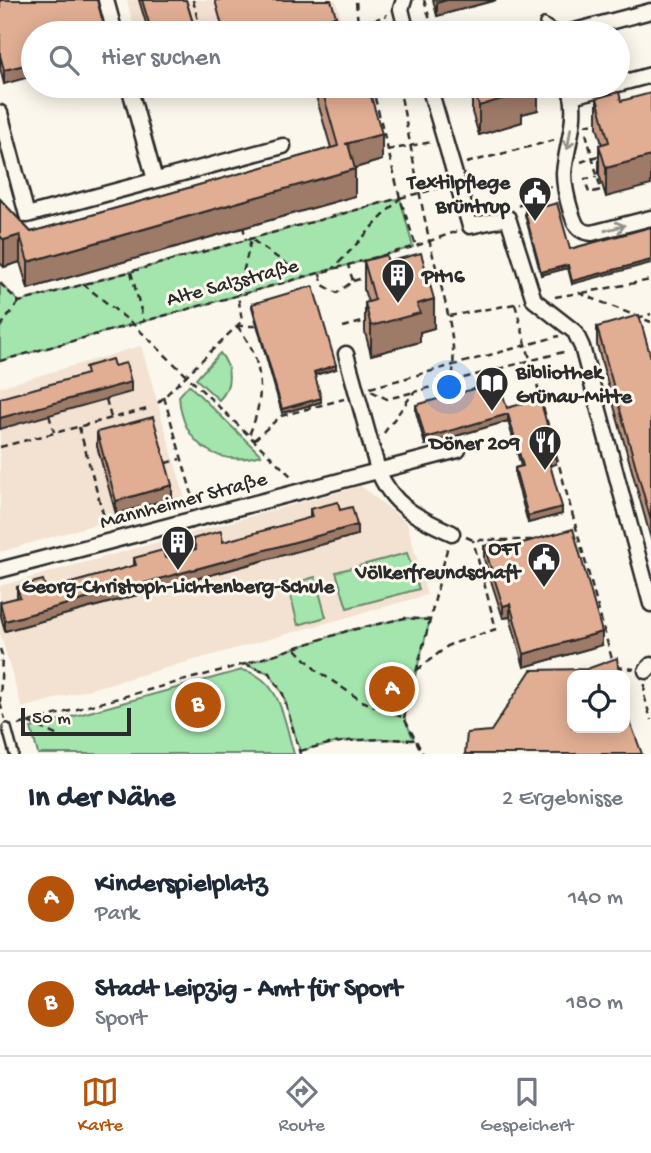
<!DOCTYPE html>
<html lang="de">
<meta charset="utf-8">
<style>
body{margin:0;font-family:"Gochi Hand",sans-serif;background:#f6f6f7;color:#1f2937}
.controls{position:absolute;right:21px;bottom:21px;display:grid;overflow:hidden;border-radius:14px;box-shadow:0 4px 18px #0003}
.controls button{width:63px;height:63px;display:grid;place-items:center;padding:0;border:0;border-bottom:2px solid #e0e1e3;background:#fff;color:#1f2937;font:35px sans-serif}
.scale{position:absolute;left:21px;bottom:18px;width:110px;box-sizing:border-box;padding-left:7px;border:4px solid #2b2b2b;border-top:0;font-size:19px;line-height:24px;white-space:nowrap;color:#2b2b2b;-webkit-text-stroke:5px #fbf7ec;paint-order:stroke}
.you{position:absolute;left:450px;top:388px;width:24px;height:24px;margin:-18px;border:5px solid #fff;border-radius:50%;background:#1a73e8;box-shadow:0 0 0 10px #1a73e833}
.badge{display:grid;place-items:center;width:46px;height:46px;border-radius:50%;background:#b45309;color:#fff;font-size:23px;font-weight:700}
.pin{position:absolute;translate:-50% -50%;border:4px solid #fff;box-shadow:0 2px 7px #0006}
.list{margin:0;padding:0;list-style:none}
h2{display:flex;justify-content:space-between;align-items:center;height:91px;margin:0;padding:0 28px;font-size:30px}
h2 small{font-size:23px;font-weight:400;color:#747a83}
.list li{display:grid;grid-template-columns:46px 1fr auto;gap:21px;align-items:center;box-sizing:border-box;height:105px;padding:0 28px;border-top:2px solid #e0e1e3}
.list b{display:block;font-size:26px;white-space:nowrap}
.list p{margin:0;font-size:23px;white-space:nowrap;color:#747a83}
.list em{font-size:23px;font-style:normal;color:#747a83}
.icon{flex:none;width:38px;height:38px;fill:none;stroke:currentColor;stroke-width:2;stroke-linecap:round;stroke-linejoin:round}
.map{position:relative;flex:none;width:651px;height:754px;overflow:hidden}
.search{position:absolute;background:#fff;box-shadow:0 4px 18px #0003;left:21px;right:21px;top:21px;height:77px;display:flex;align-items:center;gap:18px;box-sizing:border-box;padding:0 24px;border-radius:38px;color:#747a83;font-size:26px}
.sheet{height:301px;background:#fff}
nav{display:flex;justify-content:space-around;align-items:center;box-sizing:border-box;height:98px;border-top:2px solid #e0e1e3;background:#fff;font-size:19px;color:#747a83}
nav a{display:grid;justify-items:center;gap:4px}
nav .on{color:#b45309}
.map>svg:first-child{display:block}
.built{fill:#f3e1d1}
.green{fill:#a4e5ad;stroke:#68886c;stroke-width:2}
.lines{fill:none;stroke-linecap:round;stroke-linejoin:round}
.lane-casing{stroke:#2b2b2b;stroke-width:12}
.street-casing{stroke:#2b2b2b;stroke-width:19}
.path{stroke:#2b2b2b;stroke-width:2.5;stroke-dasharray:7 5;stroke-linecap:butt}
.lane{stroke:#fbf7ec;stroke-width:7}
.street{stroke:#fbf7ec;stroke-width:14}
.wall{fill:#c2967e;stroke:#2b2b2b;stroke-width:2}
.shaded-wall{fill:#9e7a67;stroke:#2b2b2b;stroke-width:2}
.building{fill:#e1ae93;stroke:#2b2b2b;stroke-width:2}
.oneway{stroke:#93918c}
.labels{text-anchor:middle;stroke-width:6;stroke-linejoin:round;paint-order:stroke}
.poi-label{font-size:21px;font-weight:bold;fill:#2b2b2b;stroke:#fbf7ec;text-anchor:end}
.street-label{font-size:21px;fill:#2b2b2b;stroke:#fbf7ec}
</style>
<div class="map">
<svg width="651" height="754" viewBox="0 0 651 754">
<rect width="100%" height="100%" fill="#fbf7ec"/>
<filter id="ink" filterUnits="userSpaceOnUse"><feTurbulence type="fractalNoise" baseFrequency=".0143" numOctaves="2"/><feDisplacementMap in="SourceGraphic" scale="14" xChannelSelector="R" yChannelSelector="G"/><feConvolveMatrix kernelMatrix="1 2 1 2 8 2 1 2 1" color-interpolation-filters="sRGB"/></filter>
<g filter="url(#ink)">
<!-- built -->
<g class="built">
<path d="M127,0H336L342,23L302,33H135Z"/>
<path d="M141,346L185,498L0,552V387Z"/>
<path d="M361,486L407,523L427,595L22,708L0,633V586Z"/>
</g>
<!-- green -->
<g class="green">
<path d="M400,198L413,247L0,361V283L19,302Z"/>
<path d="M220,353C232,367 232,387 219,400L196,379Z"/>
<path d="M189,385L261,455C216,468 182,443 179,396Z"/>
<path d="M407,553L419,589L347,608L336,572Z"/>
<path d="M315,577L326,617L298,625L288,585Z"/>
<path d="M405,618L430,620L404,717L414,740C370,738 342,739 300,751L283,694L269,673L245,664L347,631Z"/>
<path d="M242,670C281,678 284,721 294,754H38L31,728Z"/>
</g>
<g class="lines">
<defs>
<g id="lane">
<path d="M544,23L559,33"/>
<path d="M7,728L14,754"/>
</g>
<g id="street">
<path d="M106,0L115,33"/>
<path d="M404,0L401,9L407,33"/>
<path d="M567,33L651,11"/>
<path d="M618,84L651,75"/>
<path d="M129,86L155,180"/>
<path d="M429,86L470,226L508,218L534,300L575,332L582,347L651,604"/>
<path d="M569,86L572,96L612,86"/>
<path d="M572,96C577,121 566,148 564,173C564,187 567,199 571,212C575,224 577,232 592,233L651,218"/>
<path d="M0,113L27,215L283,146"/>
<path d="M346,354L378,470C392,506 418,518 452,533"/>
<path d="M0,570L458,450"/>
<path d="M646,671L651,665"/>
</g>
</defs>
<!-- lane casing -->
<use href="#lane" class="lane-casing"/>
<!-- street casing -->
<use href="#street" class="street-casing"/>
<!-- path -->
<g class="path">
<path d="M193,0L201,33"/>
<path d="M424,0L434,33"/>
<path d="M328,33L358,26L356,0"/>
<path d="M360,33L358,26L387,15"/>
<path d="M372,86L400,198L416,246"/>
<path d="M585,125L599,122"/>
<path d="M586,133L601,190L589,193L585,179L597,177"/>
<path d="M387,150L432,142"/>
<path d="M581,162L601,155"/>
<path d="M466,163L555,140"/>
<path d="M400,198L444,187"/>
<path d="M518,206L551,186"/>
<path d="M243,226L246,240"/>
<path d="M131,272L144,322"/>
<path d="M320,274L323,285L337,293L353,281L348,265"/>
<path d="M353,281L366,277"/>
<path d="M0,283L19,302L400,198L333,269"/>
<path d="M83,284L133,324L294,479"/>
<path d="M582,293L651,280"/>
<path d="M555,297L579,293L651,322"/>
<path d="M515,304L613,663"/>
<path d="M449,316L521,303"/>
<path d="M637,318L651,314"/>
<path d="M237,326C264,359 266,397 249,435"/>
<path d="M237,326H257"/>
<path d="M0,327L19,302"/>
<path d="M343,327L366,321"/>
<path d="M0,361L413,247L458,231"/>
<path d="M452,381L567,351"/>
<path d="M370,388L559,336"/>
<path d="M371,391L387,399L414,392"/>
<path d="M164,397L195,505"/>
<path d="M106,399L111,418"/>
<path d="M158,403L242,321L238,295L251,239L305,277"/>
<path d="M49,415L54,432"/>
<path d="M79,427L107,528"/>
<path d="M384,433L414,392L452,381C459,333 439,285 429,239C418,188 409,137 399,86"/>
<path d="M254,440L281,416L344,399"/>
<path d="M0,447L151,408"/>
<path d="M166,463L180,459"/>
<path d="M466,537L473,540H533"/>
<path d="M0,649L2,655L0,703"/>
<path d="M296,649L316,670L362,701L404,718L423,754"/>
<path d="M245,664L269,673L283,694L300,754"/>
<path d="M616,667L634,669"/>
<path d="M417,670L449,645L496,629L473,540"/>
<path d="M645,684L644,695L651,720"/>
<path d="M0,703L5,719"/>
<path d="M404,718L430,620L448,545"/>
<path d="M28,722L58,736"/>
<path d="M18,725L245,664L347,631L405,618L430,620"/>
<path d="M300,751C342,739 371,738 414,740"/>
</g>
<!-- lane -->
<use href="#lane" class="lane"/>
<!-- street -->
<use href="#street" class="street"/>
</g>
<!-- wall -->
<g class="wall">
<path d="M0,0L106,33L4,84L0,68Z"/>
<path d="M139,0H186L196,33H149Z"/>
<path d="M433,0H496L437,16Z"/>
<path d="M313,86H368L382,160L355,168V196L28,289L20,262L4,267L0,263V199L31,232L331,148Z"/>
<path d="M472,86H538V110L522,114V122L479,135L472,112Z"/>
<path d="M619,92L606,197L599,174V145L602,144L597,127V98Z"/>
<path d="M525,212L570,249L651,227L572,284L568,268L541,275L525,215Z"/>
<path d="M364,261L388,262L434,328L420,332V342L371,355L365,332V303L368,302L364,290Z"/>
<path d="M252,304L336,369L315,375L321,402L282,413L252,307Z"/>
<path d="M597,327L651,358V539L597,345Z"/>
<path d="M416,405L507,408L556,464L550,465L562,514L528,523L515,475V468L521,466L508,421L425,445L416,412Z"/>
<path d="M97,432L172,498L116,514L97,446Z"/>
<path d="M310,509L340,510L357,535L5,631L0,613V602L17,598V587L46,590L134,566V558H165L193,550V539L223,542L310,518Z"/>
<path d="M484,546L508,547L602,645L524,667L510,617L503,618L484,559Z"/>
</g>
<!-- shaded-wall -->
<g class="shaded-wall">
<path d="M447,0H496L437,16V3Z"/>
<path d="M336,16V20L287,33H274Z"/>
<path d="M33,63V76L4,84V70Z"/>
<path d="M520,86H538V110L522,114V122L479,135V106Z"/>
<path d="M382,134V160L345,171V144Z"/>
<path d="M651,156V185L606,197V168Z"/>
<path d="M355,169V196L28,289V262Z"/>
<path d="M20,235V262L4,267V240Z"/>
<path d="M651,260V263L572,284V281Z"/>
<path d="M568,265V268L541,275V272Z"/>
<path d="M434,299V328L420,332V342L371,355V326L417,304Z"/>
<path d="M336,365V369L314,375V372Z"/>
<path d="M131,382V392L0,429V418Z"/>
<path d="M321,398V402L282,413V409Z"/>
<path d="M508,414V421L425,445V438Z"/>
<path d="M556,457V464L548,466V458Z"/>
<path d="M172,485V498L116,514V501Z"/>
<path d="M562,507V514L528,523V516Z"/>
<path d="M357,525V535L5,631V621Z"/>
<path d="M510,604V617L503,618V606Z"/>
<path d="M602,632V645L524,667V654Z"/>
</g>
<!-- building -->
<g class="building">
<path d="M0,0H97L106,33H33V63L4,70L0,55Z"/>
<path d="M142,0H186L196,33H152Z"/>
<path d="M215,0H331L336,16L274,33H224Z"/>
<path d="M352,30L353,33H341Z"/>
<path d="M321,86H368L382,134L345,144H348L355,169L28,262L20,235L4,240L0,236V199L31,232L338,146Z"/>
<path d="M473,86H521L522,93L479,106Z"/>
<path d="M619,92L621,101L651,93V156L606,168L599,145L609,142L597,98Z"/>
<path d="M557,203L570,249L651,227V260L572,281L568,265L541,272L525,212Z"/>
<path d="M421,253L434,299L417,304L420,313L371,326L365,303L375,300L364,261L386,255L388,262Z"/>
<path d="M313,286L336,365L314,372L321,398L282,409L252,304Z"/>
<path d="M639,315L651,358V521L597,327Z"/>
<path d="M112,359L114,366L126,363L131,382L0,418V398L87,374L85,367Z"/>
<path d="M499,382L507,408L540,399L556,457L548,458L562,507L528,516L515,468L523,466L508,414L425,438L416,405Z"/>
<path d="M153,417L172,485L116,501L97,432Z"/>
<path d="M338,502L340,510L352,507L357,525L5,621L0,602L20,597L17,587L43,580L46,590L136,565L134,558L163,550L165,558L196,549L193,539L206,535L221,531L223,542L312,517L310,509Z"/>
<path d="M573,529L602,632L524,654L510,604L503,606L484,546L506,540L508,547Z"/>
<path d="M617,658L619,675H572V728H625V708L642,754H465L467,733L491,731L531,670L587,669Z"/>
</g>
<!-- one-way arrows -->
<defs><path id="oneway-shaft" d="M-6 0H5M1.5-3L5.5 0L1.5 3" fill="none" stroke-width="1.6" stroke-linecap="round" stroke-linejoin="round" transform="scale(1.75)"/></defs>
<g class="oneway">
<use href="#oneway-shaft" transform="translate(569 139) rotate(99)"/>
<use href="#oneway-shaft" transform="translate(615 228) rotate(-15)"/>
</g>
</g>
<!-- icons -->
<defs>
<symbol id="civic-pin" viewBox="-11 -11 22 30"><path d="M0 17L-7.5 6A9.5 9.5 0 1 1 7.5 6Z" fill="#2b2b2b" stroke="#fbf7ec"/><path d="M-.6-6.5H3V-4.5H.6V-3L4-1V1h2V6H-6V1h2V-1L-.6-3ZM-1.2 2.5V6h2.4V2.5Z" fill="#fff"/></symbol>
<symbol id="building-pin" viewBox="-11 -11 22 30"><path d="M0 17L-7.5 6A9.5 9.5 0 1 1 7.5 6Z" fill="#2b2b2b" stroke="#fbf7ec"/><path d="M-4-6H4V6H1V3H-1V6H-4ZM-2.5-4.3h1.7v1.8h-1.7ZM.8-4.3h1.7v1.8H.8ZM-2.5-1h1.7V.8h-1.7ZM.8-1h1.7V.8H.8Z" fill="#fff"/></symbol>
<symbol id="library-pin" viewBox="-11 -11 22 30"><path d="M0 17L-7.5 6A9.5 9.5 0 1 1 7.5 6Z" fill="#2b2b2b" stroke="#fbf7ec"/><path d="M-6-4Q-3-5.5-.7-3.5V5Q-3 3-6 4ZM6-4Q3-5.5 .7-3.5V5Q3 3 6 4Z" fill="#fff"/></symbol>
<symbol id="restaurant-pin" viewBox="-11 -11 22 30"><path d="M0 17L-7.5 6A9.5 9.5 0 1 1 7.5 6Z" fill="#2b2b2b" stroke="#fbf7ec"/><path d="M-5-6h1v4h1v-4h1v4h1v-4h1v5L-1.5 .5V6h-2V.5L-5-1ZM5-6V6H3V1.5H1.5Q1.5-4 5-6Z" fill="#fff"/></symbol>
</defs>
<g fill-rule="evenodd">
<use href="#civic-pin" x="516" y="174" width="38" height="52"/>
<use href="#building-pin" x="379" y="256" width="38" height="52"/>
<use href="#library-pin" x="473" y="364" width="38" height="52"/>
<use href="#restaurant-pin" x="526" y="423" width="38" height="52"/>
<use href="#building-pin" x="159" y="523" width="38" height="52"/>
<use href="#civic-pin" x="525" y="540" width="38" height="52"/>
</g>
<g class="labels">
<!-- poi labels -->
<g class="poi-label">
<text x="510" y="188">Textilpflege<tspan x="510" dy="24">Brüntrup</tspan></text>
<text x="422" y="282" text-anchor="start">PH16</text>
<text x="516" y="378" text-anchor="start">Bibliothek<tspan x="516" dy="24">Grünau-Mitte</tspan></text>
<text x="520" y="449">Döner 209</text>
<text x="520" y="554">OFT<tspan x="520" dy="24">Völkerfreundschaft</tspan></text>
<text x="178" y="592" text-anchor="middle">Georg-Christoph-Lichtenberg-Schule</text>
</g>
<!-- street labels -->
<g class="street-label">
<text transform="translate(232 281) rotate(-15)" y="7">Alte Salzstraße</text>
<text transform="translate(183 499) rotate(-15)" y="7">Mannheimer Straße</text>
</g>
</g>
</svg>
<div class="controls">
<button><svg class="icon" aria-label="locate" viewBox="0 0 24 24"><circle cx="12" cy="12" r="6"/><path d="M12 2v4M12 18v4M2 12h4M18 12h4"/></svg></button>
</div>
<div class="scale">50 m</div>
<div class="you"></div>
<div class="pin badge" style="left:392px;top:689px">A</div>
<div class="pin badge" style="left:198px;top:705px">B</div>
<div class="search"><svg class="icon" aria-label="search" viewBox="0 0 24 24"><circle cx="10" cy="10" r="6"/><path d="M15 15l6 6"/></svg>Hier suchen</div>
</div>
<section class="sheet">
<h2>In der Nähe<small>2 Ergebnisse</small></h2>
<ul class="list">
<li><span class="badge">A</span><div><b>Kinderspielplatz</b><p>Park</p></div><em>140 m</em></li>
<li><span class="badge">B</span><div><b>Stadt Leipzig - Amt für Sport</b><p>Sport</p></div><em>180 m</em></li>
</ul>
</section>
<nav>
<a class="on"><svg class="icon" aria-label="map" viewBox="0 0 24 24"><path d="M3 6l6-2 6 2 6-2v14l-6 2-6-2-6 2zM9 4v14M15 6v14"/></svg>Karte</a>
<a><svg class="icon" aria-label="directions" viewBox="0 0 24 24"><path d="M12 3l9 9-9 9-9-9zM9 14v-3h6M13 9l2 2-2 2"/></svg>Route</a>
<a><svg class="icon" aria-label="saved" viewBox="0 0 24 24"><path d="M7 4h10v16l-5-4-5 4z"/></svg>Gespeichert</a>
</nav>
